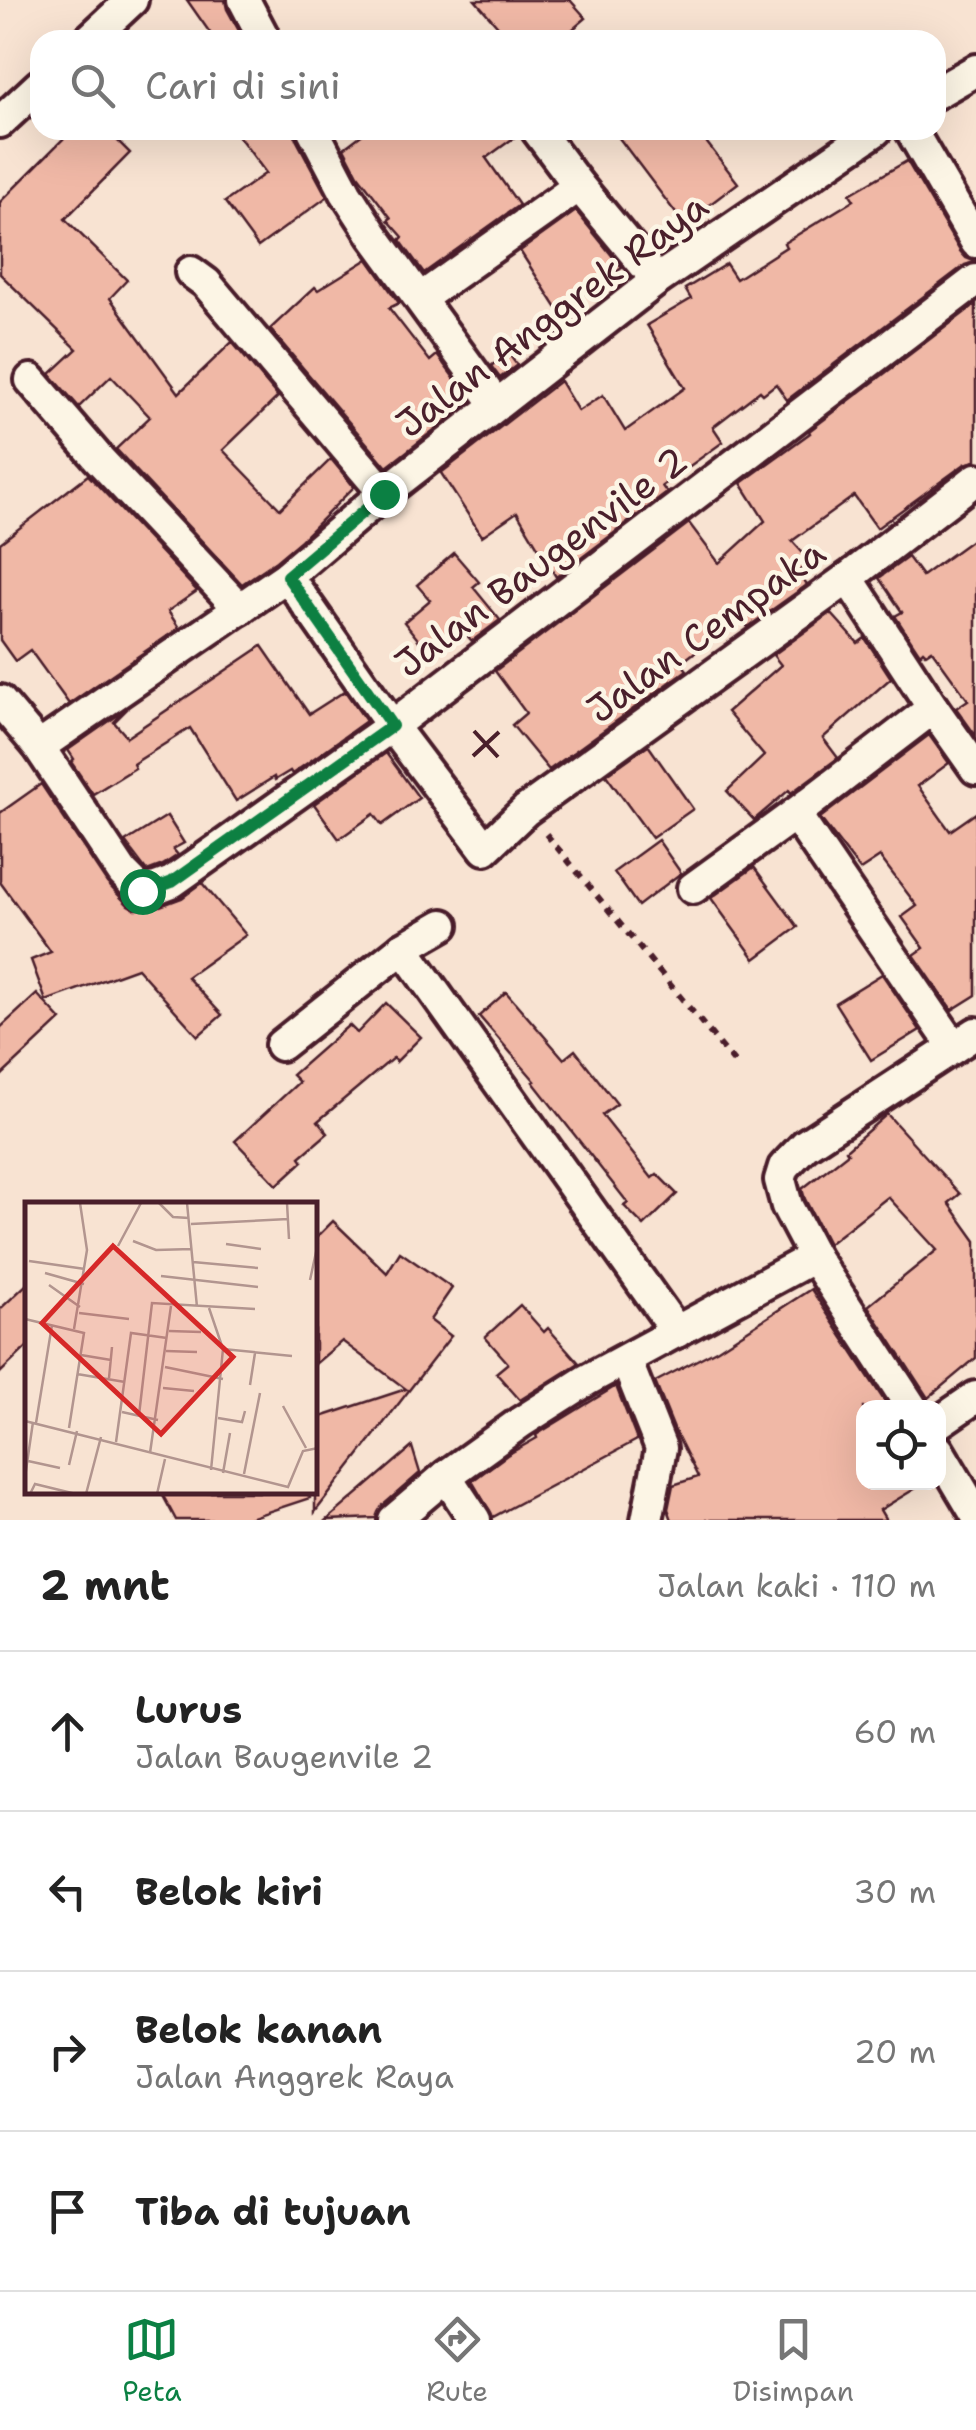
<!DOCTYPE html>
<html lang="id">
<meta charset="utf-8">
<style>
body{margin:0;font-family:"Shantell Sans",sans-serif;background:#f6f6f6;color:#222}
.controls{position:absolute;right:30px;bottom:30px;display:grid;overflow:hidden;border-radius:20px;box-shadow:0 10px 40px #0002}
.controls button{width:90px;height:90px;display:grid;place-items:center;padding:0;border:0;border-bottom:2px solid #e0e0e0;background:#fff;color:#222;font:50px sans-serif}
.stop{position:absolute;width:30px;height:30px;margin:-22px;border:8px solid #0b8043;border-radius:50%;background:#fff}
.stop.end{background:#0b8043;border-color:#fff;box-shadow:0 2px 10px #0008}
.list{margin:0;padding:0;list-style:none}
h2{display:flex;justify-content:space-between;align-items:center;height:130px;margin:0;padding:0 40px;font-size:42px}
h2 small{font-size:32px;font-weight:400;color:#767676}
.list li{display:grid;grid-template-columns:65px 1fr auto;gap:30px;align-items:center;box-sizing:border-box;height:160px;padding:0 40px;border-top:2px solid #e0e0e0}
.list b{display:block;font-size:38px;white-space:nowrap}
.list p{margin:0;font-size:32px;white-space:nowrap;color:#767676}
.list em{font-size:32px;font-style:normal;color:#767676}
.icon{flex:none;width:55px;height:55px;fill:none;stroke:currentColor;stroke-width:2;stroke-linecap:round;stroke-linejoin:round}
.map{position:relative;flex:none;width:976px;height:1520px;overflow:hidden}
.search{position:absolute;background:#fff;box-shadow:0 10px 40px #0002;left:30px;right:30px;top:30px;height:110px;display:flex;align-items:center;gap:25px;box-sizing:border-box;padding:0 35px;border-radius:30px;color:#767676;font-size:38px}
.sheet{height:770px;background:#fff}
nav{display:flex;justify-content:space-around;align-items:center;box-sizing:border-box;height:140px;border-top:2px solid #e0e0e0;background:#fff;font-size:28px;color:#767676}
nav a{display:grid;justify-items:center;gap:5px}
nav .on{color:#0b8043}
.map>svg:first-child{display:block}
.building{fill:#f0b8a6;stroke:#4a1f2b;stroke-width:2.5}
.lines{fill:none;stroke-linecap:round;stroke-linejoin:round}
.minor-casing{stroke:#4a1f2b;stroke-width:38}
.path{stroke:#4a1f2b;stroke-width:6;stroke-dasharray:8 8;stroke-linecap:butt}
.minor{stroke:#fcf5e5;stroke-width:30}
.route{stroke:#0b8043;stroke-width:12}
.ticks{fill:none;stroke:#4a1f2b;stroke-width:4}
.labels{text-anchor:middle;stroke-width:9;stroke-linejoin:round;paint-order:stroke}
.street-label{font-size:38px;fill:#4a1f2b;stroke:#fcf5e5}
.inset-road{fill:none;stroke:#b2958f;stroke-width:2.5}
.view{fill:#d62828;fill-opacity:0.15;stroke:#d62828;stroke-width:5}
.inset-edge{fill:none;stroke:#4a1f2b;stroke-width:5}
</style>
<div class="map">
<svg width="976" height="1520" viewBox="0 0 976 1520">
<rect width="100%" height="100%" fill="#f8e3d2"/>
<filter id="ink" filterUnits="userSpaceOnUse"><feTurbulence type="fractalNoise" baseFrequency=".01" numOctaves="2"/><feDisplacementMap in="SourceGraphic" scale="20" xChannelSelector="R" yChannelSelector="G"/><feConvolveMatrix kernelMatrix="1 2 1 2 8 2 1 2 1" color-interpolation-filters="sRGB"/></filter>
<g filter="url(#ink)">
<!-- building -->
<g class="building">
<path d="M187,0H225L227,9L244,40H215Z"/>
<path d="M475,0H570L586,18L560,40H510Z"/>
<path d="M72,130H107L130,153L65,219L127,280L110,298L179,393L232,342L278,397L223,450L280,509L331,459L354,487L301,540L276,561L242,584L116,449L150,417L111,376L79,407L50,374L77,349L0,274V202Z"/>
<path d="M234,130H294L296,139L327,197L258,247L225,202L266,173Z"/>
<path d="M368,130H519V134L486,158L519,205L424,273L400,240L403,237L388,220L391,218L358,175L344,148Z"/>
<path d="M613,130H697L738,183L684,224Z"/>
<path d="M907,161L960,251L966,258L976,262L965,265L787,400L776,384L763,394L760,391L713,427L723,442L662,486L667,493L556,577L517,512L482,536L441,473L560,381L578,411L603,395L625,431L685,388L647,325L691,299L685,289L726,264L736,279L786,247L784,243L854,200L850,194Z"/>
<path d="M576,211L622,268L558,310L520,251Z"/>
<path d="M368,259L399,303L389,308L430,361L437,355L471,401L387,467L270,329L315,287L318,290Z"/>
<path d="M976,304V461L965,464L877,528L854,496L792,541L810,561L797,573L807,585L748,627L740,617L681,663L687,670L549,770L512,725L526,713L495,671L689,523L719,563L765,521L741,483L810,433L809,431Z"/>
<path d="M508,353L517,365L500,378L491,366Z"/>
<path d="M88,475L197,591L168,611L179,628L69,704L30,650L15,661L0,640V543Z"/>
<path d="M976,537V736L956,708L968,700L932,650L926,654L923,651L920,654L895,616L902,612L879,578L908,557L922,576Z"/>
<path d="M454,553L479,582L473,587L500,620L472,641L463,631L432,657L404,622L430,600L417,585Z"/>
<path d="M831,613L858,643L865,638L891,678L823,738L838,758L791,793L789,790L754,820L727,791L764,756L727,712L781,665L773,655Z"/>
<path d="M262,646L309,714L345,691L366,721L292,774L290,771L275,780L274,777L236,801L190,728L133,764L135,768L93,794L71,762L74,759L68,750L128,708L114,722L127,737Z"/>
<path d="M929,735L949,763L918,786L950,831L976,813V995L952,1010L914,955L924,948L902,917L917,906L880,857L860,870L820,818Z"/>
<path d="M648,745L693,809L652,838L606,775Z"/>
<path d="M386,753L419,798L382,825L374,814L339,839L314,804Z"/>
<path d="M41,784L107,883L128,905L135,909H144L160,906L182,898L202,883L246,935L187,977L222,1015L198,1036L137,968L46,1001L31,960L51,952L0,882V813Z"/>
<path d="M167,816L184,843L173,849L178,855L163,865L147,871L125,842Z"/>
<path d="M658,840L681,873L638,906L614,872Z"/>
<path d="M754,867L798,927L755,959L711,898Z"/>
<path d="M882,974L920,1030L871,1060L835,1003Z"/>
<path d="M506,992L564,1059L575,1050L617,1104L602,1115L652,1178L657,1174L677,1194L644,1226L624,1206L628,1203L533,1082L535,1081L479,1016Z"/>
<path d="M37,994L61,1020L0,1077V1028Z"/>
<path d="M386,1003L421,1037L396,1062L393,1058L318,1121L328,1133L300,1157L303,1161L277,1185L235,1141L299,1082L292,1075L349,1025L357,1033Z"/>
<path d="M887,1114L960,1194L949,1203L976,1241V1358L928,1398L868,1306L937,1250L888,1197L828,1244L805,1199L802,1189L848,1153L846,1150Z"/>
<path d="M333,1221L387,1273L400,1252L452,1288L430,1320L451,1336L315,1512V1419L406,1389L342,1341L315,1364V1239Z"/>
<path d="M28,1283V1346L0,1373V1309Z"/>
<path d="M811,1289L889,1408H864V1482H926L880,1510L886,1520H672L668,1509L673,1485L698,1477L674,1429L655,1382L718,1349Z"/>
<path d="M520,1305L544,1332L548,1328L579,1363L520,1400L496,1373L508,1363L485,1337Z"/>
<path d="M616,1386L637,1440L493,1517L472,1481L507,1455L537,1438L536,1435Z"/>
<path d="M412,1447L420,1473L382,1506L376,1518L327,1520Z"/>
<path d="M161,1492H309L310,1498L243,1520H176Z"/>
</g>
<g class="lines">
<defs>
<g id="minor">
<path d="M244,0L265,40"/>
<path d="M89,40L132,0"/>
<path d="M936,93L976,70"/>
<path d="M0,122L40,85"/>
<path d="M313,130L346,193L373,235L496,404"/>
<path d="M537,130L579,186L657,280"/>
<path d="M911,130L976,242"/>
<path d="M191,272L206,283L384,493"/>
<path d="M421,298L579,186"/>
<path d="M31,380L98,458L240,609"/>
<path d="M287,576L392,726L485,849L526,810L848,578L976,479"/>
<path d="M848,578L933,708L976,769"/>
<path d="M0,701L39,747L123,873L141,891L156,888L172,882L392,726L976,280"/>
<path d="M39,747L287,576L384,493L657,280L876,130"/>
<path d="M795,814L954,1047"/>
<path d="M693,888L795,814L933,708"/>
<path d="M403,948L677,1332"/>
<path d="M281,1045L403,948L443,925"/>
<path d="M626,1360L661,1448L647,1520"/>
<path d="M912,1408L814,1257L787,1206L780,1180L784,1167L805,1145L976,1033"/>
<path d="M938,1423L976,1397"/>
<path d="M938,1450L976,1514"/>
<path d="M446,1476L475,1520"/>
<path d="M394,1520L446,1476L521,1422L587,1380L814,1257"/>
</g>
</defs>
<!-- minor casing -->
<use href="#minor" class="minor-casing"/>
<!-- path -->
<path class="path" d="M546,834L739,1068"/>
<!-- minor -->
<use href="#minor" class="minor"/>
</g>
</g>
<g class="lines" filter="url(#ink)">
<!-- route -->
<path class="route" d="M142,891L156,888L172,882L392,726L287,576L384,494"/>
</g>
<!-- ticks -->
<path class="ticks" d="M474,731L498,757M473,756L499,732"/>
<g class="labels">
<!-- street labels -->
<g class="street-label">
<text transform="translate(552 315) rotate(-37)" y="13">Jalan Anggrek Raya</text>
<text transform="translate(541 562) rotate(-37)" y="13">Jalan Baugenvile 2</text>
<text transform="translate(706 631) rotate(-36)" y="13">Jalan Cempaka</text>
</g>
</g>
<!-- overview -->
<g transform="translate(25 1202)">
<rect width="292" height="292" fill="#f8e3d2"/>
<path class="inset-road" d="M134,1L148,15L164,16M162,1L172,105M262,1L264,37M166,22L263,17M108,39L131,48L167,47M201,42L236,47M93,44L116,1M4,59L60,67M168,60L233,66M20,71L59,82M136,74L233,85M285,78L293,41M24,83L55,105M184,106L198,147L186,268M54,111L104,117M0,117L59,131L44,226M49,127L62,48L55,1M144,129L176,130M198,147L267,154M141,149L172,150M56,153L86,158M140,165L198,177M52,172L100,180M84,176L87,145M225,183L230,151M138,186L169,189M258,204L281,246M97,210L133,218M114,213L127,101L230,107M193,216L217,220L220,209M0,219L263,285L278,249L293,246M11,221L27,123M91,240L106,131L142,136M125,251L146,104M3,259L35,266M44,263L52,229M198,271L205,231M219,272L235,191M0,275L8,220M5,292L10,282L51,292M61,292L76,235M132,292L140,257"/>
<path class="view" d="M88,44L208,155L136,232L17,121Z"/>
<rect width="292" height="292" class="inset-edge"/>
</g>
</svg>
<div class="controls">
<button><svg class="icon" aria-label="locate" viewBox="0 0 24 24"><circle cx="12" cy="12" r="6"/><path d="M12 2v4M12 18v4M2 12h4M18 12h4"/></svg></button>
</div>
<div class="stop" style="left:142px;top:891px"></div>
<div class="stop end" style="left:384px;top:494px"></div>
<div class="search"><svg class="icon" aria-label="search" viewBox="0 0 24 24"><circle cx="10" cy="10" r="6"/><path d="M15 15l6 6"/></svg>Cari di sini</div>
</div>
<section class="sheet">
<h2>2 mnt<small>Jalan kaki · 110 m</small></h2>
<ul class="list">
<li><svg class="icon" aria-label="ahead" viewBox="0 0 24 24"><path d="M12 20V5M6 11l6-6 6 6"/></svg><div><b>Lurus</b><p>Jalan Baugenvile 2</p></div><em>60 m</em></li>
<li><svg class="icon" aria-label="left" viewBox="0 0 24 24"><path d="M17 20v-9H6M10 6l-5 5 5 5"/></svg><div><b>Belok kiri</b></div><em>30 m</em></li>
<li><svg class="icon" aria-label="right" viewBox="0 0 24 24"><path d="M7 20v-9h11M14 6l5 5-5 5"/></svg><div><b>Belok kanan</b><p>Jalan Anggrek Raya</p></div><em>20 m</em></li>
<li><svg class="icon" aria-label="arrive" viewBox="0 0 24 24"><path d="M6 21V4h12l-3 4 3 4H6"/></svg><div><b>Tiba di tujuan</b></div></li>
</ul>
</section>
<nav>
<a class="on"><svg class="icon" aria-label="map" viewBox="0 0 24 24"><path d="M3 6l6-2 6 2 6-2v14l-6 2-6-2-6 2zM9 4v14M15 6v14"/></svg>Peta</a>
<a><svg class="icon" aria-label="directions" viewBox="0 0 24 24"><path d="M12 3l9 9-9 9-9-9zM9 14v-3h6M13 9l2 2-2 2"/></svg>Rute</a>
<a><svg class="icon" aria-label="saved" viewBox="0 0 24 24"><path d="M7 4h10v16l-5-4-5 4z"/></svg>Disimpan</a>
</nav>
